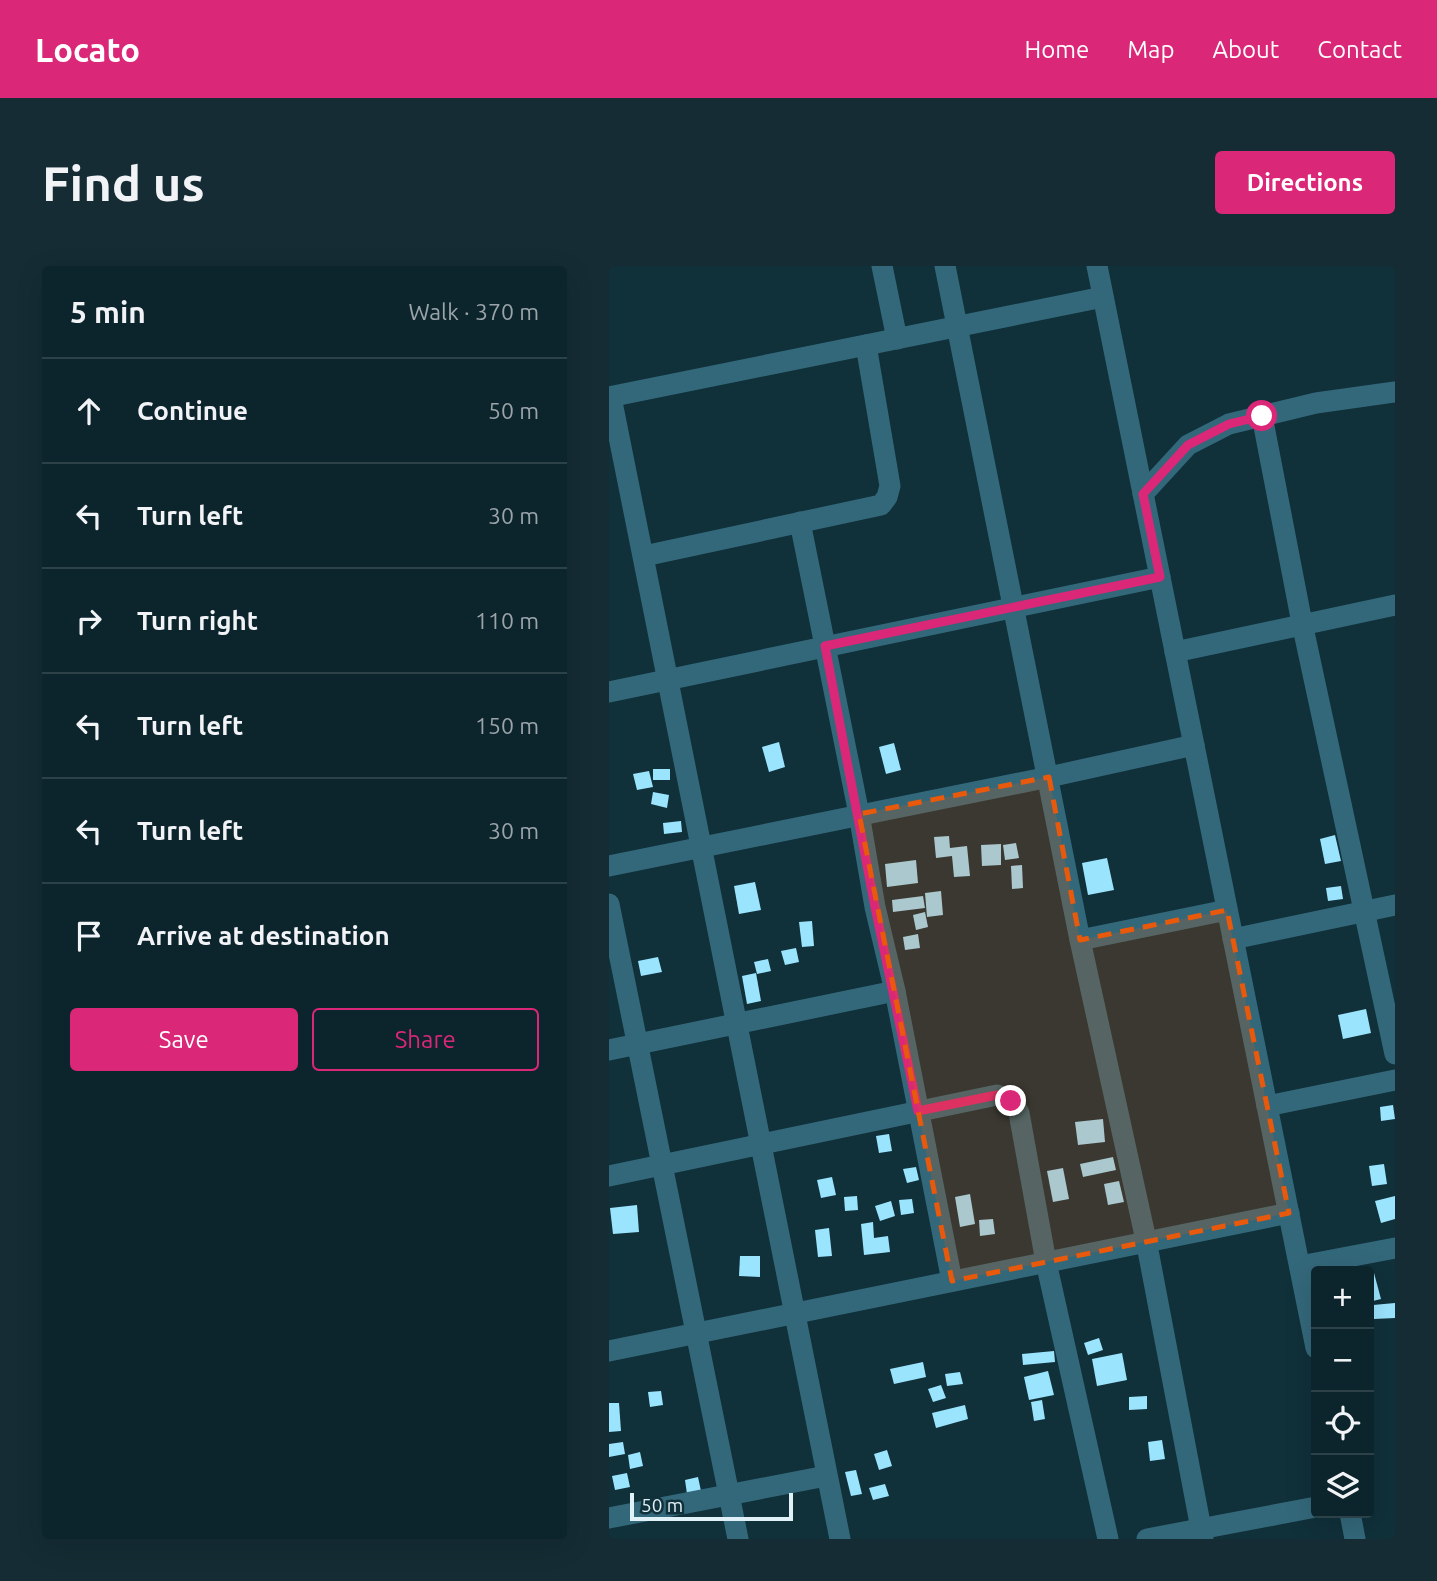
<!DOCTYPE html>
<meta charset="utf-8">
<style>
body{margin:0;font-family:Ubuntu,sans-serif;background:#152c34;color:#f1f3f6}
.controls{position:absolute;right:21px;bottom:21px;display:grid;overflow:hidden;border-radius:7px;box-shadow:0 7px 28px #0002}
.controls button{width:63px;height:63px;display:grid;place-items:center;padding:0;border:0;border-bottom:2px solid #2c4148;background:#0c242c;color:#f1f3f6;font:35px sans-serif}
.scale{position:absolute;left:21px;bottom:18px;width:163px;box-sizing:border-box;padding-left:7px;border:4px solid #e0f1f8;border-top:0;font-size:19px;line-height:24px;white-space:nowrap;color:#e0f1f8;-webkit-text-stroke:5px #10303a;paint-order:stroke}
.stop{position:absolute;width:21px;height:21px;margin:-16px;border:5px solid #db2777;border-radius:50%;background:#fff}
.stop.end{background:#db2777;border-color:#fff;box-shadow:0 2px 7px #0008}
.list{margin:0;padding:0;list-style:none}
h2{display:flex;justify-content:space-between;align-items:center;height:91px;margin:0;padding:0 28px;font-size:30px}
h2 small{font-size:23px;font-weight:400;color:#9aa4a9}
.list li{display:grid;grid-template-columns:46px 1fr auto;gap:21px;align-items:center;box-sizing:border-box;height:105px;padding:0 28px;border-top:2px solid #2c4148}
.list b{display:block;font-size:26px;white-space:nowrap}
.list em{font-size:23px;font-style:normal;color:#9aa4a9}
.actions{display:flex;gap:14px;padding:21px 28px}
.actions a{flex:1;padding:16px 0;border:2px solid #db2777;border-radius:7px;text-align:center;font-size:24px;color:#db2777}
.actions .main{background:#db2777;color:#fff}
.icon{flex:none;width:38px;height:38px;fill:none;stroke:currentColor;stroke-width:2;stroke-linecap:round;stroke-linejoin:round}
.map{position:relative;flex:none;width:786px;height:1273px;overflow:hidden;border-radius:7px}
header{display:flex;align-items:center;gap:42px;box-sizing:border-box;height:98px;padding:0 35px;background:#db2777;color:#fff}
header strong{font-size:33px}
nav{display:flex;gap:38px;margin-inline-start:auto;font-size:24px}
.intro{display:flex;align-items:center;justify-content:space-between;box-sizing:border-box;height:168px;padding:0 42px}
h1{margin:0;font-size:49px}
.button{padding:18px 32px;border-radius:7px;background:#db2777;color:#fff;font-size:24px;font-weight:700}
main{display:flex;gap:42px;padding:0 42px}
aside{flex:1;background:#0c242c;border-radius:7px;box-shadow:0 7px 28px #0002}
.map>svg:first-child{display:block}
.building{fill:#9be4fe}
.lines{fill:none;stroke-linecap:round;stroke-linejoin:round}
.minor{stroke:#33687a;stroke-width:21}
.route{stroke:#db2777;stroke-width:9}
.marked{fill:#e8590c;fill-opacity:0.2;stroke:#e8590c;stroke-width:5;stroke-dasharray:14 9;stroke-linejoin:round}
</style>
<header>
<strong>Locato</strong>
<nav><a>Home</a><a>Map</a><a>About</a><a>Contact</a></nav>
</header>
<div class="intro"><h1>Find us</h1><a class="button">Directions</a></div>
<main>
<aside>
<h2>5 min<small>Walk · 370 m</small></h2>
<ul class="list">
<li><svg class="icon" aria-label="ahead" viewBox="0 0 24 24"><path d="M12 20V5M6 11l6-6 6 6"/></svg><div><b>Continue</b></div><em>50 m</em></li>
<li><svg class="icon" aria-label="left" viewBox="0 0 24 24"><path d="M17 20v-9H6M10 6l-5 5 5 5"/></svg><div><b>Turn left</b></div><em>30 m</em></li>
<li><svg class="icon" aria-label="right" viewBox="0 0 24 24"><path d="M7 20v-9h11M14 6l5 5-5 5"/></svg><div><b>Turn right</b></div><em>110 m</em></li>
<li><svg class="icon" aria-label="left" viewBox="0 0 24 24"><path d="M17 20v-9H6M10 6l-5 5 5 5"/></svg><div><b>Turn left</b></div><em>150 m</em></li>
<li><svg class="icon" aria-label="left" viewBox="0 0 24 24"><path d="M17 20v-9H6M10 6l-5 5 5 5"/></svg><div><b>Turn left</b></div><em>30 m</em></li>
<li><svg class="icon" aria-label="arrive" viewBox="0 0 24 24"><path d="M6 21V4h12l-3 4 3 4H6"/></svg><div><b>Arrive at destination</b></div></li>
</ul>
<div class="actions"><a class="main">Save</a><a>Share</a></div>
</aside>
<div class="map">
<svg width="786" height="1273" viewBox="0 0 786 1273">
<rect width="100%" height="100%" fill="#10303a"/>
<!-- building -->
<g class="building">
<path d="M170,476L176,501L160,506L153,481Z"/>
<path d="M285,477L292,504L277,508L270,481Z"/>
<rect x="44" y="503" width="17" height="11"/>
<path d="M40,505L44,521L28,524L24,508Z"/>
<path d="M44,526L60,529L58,542L42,538Z"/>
<path d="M72,555L73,566L55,568L54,557Z"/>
<path d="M726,569L732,595L716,598L711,573Z"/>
<path d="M340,570L341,582L358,580L361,610L345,611L343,590L327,592L325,571Z"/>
<path d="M407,577L410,592L396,594L394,579Z"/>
<path d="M392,578V599L373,600L372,579Z"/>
<path d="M498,592L505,624L479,629L473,597Z"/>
<path d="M307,594L309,617L278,621L276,598Z"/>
<path d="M413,599L414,622L403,623L402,600Z"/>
<path d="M146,616L152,644L130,648L125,620Z"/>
<path d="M732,620L734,633L719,635L717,622Z"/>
<path d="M332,625L334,649L318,651L316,627Z"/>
<path d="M314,630L316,642L284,646L283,634Z"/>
<path d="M316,646L319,661L307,664L304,649Z"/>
<path d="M203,655L205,680L193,681L190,656Z"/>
<path d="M309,668L311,682L296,684L294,671Z"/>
<path d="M187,682L190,696L176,699L172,685Z"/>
<path d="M49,691L53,706L32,710L29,695Z"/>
<path d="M159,693L162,705L148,708L145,696Z"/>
<path d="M147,707L152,735L138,738L133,710Z"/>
<path d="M757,743L762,767L734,773L729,749Z"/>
<path d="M784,839L786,853L772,855L771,841Z"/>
<path d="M494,853L496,876L469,879L466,856Z"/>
<path d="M280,868L283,885L270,887L267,870Z"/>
<path d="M504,891L507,904L474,911L471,898Z"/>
<path d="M775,898L778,918L763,920L760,900Z"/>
<path d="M307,901L310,914L298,917L294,903Z"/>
<path d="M454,902L460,933L444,936L438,905Z"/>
<path d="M223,911L227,929L212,932L208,914Z"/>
<path d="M510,915L515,936L499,939L495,918Z"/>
<path d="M361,928L366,958L351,961L346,931Z"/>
<path d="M248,930L249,944L236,945L235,931Z"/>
<path d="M786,930V953L772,957L766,935Z"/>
<path d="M303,933L305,947L292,949L290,934Z"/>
<path d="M282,935L286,950L271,955L266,940Z"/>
<path d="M28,939L30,966L4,968L1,942Z"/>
<path d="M384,953L386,968L371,970L370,954Z"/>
<path d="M264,956L265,972L279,970L281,986L255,989L252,958Z"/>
<path d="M220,962L223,990L209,991L206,964Z"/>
<path d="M131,990H151V1011L130,1010Z"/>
<path d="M765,1007L772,1033L760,1036V1009Z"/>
<path d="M786,1037V1052L765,1053L764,1039Z"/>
<path d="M490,1072L494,1084L479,1089L475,1077Z"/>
<path d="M445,1085L446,1096L414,1099L413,1088Z"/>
<path d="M513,1087L518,1114L488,1120L483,1093Z"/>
<path d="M314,1096L317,1111L285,1118L281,1103Z"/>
<path d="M439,1105L445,1129L420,1134L415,1111Z"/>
<path d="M351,1106L354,1118L338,1120L336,1108Z"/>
<path d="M332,1119L337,1132L324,1136L319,1123Z"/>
<path d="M52,1125L54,1139L41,1141L39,1126Z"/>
<path d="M538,1130V1143L520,1144V1131Z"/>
<path d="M433,1134L436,1153L425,1155L422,1136Z"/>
<path d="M0,1137H10L12,1165L0,1166Z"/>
<path d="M356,1139L359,1153L327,1162L323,1147Z"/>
<path d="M553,1174L556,1193L541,1195L539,1176Z"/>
<path d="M14,1176L16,1188L0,1191V1178Z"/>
<path d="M278,1184L283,1200L270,1204L265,1188Z"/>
<path d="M31,1186L34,1200L21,1203L19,1189Z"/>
<path d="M247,1204L253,1228L242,1230L236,1206Z"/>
<path d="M18,1207L21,1221L6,1224L3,1210Z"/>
<path d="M89,1211L92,1225L78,1228L76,1214Z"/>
<path d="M276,1218L280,1230L264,1234L260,1222Z"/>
</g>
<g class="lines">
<!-- minor -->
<g class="minor">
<path d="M273,0L288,73"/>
<path d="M336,0L471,674L537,974L594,1273"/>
<path d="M488,0L707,1082"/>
<path d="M0,131L494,31"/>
<path d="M2,131L231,1273"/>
<path d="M653,150L693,357L786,788"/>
<path d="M534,228L579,179L620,158L707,137L786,126"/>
<path d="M191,256L250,548L266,641L286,725L343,1015"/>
<path d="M35,290L272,239L278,231L281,220L257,79"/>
<path d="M566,386L786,339"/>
<path d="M0,426L551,311"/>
<path d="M0,600L440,511L585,479"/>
<path d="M0,638L129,1273"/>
<path d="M624,673L786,639"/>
<path d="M471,674L618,644"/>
<path d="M0,784L286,725"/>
<path d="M658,840L786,814"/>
<path d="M0,910L388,829L403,835L410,847L437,996L499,1273"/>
<path d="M691,1000L786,982"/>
<path d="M0,1085L680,947"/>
<path d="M741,1247L746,1273"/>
<path d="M0,1252L217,1210"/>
<path d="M538,1273L707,1241"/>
</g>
</g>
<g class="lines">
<!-- route -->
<path class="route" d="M402,835L388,829L309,845L266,641L216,380L551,311L534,228L579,179L620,158L653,150"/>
</g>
<!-- marked area -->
<path class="marked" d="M440,511L471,674L618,644L680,947L343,1015L250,548Z"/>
</svg>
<div class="controls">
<button>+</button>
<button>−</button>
<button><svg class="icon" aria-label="locate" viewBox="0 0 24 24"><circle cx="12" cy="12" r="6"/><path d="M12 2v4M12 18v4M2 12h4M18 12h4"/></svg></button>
<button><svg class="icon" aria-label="layers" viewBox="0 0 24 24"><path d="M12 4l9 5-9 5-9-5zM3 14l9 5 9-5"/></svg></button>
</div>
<div class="scale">50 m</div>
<div class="stop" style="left:653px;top:150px"></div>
<div class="stop end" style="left:402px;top:835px"></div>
</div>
</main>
